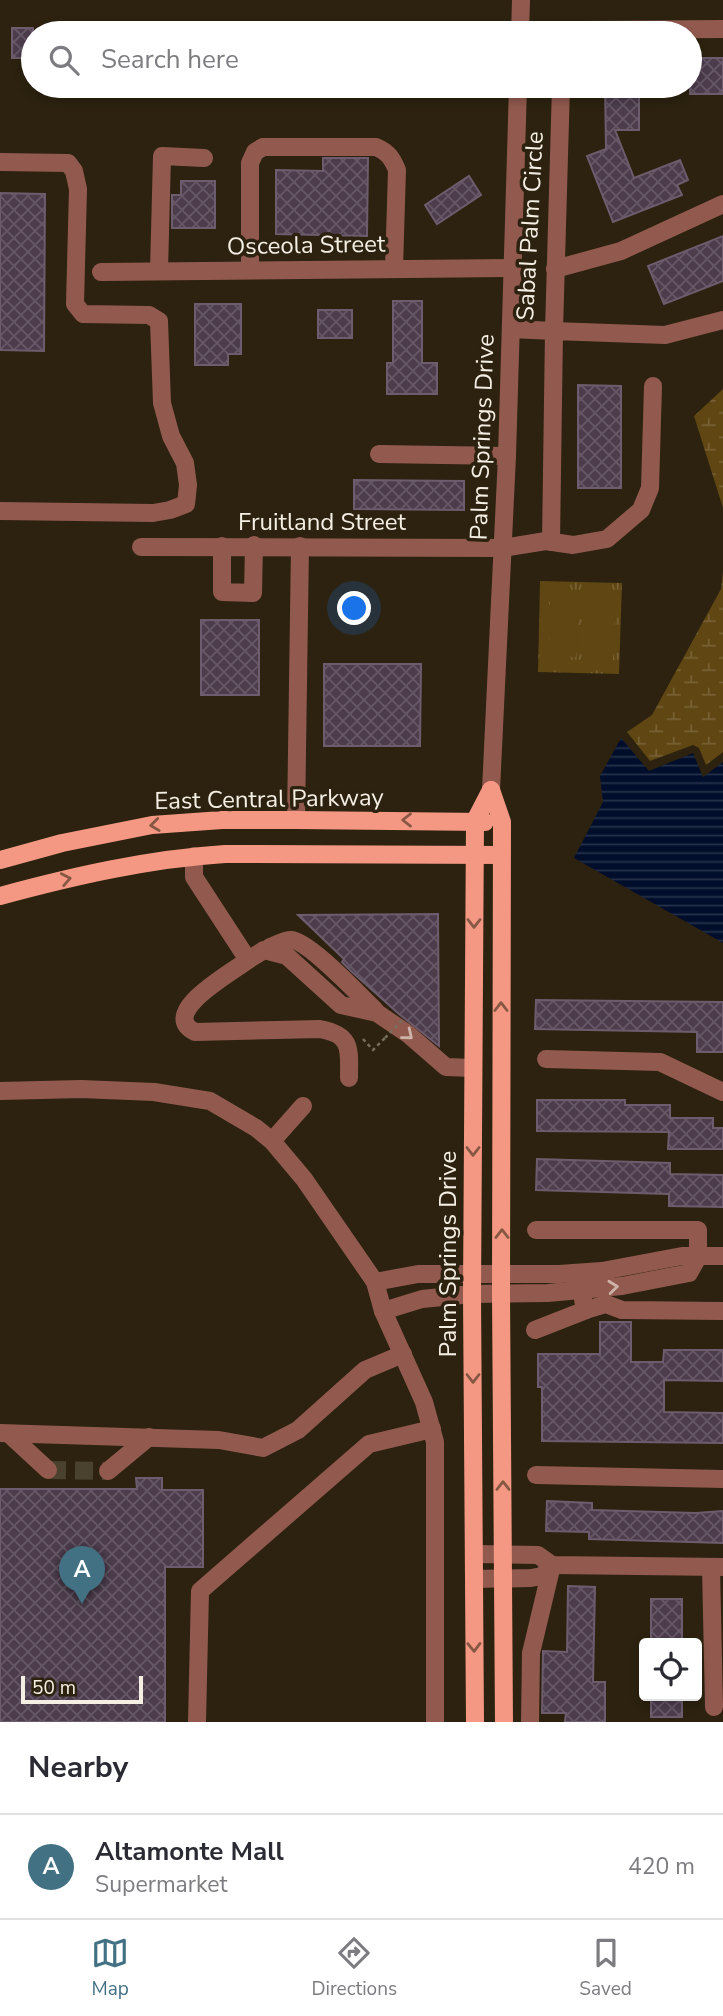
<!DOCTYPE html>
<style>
body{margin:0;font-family:"Nunito Sans",sans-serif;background:#f2f2f3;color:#2b2b33}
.controls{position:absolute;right:21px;bottom:21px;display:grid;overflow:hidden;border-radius:7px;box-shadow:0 4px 10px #0003}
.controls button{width:63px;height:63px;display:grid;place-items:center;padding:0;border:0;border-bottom:2px solid #e1e1e2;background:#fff;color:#2b2b33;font:35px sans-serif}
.scale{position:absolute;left:21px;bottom:18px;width:122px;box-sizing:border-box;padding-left:7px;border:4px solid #f5eee2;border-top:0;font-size:19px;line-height:24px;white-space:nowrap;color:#f5eee2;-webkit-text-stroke:5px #2c220f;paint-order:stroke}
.you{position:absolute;left:355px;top:609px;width:24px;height:24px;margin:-18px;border:5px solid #fff;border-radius:50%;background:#1a73e8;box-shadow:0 0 0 10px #1a73e833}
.badge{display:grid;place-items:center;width:46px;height:46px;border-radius:50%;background:#427184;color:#fff;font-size:23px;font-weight:700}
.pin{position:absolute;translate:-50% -58px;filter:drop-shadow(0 2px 4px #0008)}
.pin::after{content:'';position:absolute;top:37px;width:24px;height:21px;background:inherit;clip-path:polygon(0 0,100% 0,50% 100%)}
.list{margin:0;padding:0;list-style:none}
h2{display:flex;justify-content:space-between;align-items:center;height:91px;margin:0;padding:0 28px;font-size:30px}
h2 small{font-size:23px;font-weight:400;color:#7c7c81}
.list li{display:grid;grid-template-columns:46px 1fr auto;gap:21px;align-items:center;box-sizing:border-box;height:105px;padding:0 28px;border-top:2px solid #e1e1e2}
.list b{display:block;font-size:26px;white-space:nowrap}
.list p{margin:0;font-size:23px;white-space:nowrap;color:#7c7c81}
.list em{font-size:23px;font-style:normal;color:#7c7c81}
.icon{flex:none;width:38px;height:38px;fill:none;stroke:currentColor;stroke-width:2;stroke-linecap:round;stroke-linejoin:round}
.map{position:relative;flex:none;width:723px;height:1722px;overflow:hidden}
.search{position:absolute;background:#fff;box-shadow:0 4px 10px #0003;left:21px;right:21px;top:21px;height:77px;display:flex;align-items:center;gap:18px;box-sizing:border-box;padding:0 24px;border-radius:38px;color:#7c7c81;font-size:26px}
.sheet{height:196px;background:#fff}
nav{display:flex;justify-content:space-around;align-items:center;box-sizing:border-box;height:98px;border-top:2px solid #e1e1e2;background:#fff;font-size:19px;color:#7c7c81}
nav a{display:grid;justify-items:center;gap:4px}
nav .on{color:#427184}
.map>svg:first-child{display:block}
.grass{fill:url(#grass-tufts)}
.wetland{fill:url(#wetland-marsh)}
.garden{fill:#5f4612}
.water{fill:url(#water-rules)}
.building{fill:url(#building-cross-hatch);stroke:#6d5c6d;stroke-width:2}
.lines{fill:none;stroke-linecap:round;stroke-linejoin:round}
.minor-tunnel{stroke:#4a412f;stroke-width:18;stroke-dasharray:18 9;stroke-linecap:butt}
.path{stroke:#776e5e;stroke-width:2.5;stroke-dasharray:3.5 3.5;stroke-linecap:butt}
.minor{stroke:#925a4e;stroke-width:18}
.major{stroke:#f59883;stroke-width:18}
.path-bridge{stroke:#776e5e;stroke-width:2.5;stroke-dasharray:3.5 3.5;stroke-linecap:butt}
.oneway{stroke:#865743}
.oneway2{stroke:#cdb3a7}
.labels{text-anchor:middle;stroke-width:7;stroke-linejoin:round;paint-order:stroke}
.street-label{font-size:24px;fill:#f5eee2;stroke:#2c220f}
</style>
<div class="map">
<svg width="723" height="1722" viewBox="0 0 723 1722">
<defs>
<pattern id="grass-tufts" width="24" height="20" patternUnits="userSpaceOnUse" patternTransform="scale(1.75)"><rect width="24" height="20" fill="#5f4612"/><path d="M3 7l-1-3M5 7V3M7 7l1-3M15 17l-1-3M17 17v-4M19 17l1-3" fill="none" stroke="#776134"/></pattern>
<pattern id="wetland-marsh" width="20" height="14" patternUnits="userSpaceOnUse" patternTransform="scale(1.75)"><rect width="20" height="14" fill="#5f4612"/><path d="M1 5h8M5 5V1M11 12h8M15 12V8" fill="none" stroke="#776134"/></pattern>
<pattern id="water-rules" width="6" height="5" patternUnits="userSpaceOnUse" patternTransform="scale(1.75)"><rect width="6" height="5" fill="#000e2b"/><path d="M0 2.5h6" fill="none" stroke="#263149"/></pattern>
<pattern id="building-cross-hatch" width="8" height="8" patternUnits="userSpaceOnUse" patternTransform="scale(1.75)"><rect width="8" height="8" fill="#4c3c4c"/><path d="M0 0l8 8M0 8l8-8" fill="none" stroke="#665866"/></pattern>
</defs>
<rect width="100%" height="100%" fill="#2c220f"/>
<!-- grass -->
<path class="grass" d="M540,581L622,583L619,674L538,672Z"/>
<!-- wetland -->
<g class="wetland">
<path d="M723,389V508L694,416Z"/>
<path d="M723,571V752L706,765L699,748L693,745L650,761L627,732L652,715L721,589Z"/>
</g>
<!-- garden -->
<g class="garden">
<path d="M550,597L578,598L576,657L549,656Z"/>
<path d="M587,599L615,600L613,658L585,657Z"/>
</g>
<!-- water -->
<path class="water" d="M621,738L649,771L693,753L703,777L723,762V943L574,858L603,802L600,776Z"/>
<!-- building -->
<g class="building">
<rect x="12" y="28" width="21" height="30"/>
<rect x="690" y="58" width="33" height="36"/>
<path d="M605,86H639V130H615L634,178L680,160L688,180L677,185L682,195L613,222L587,156L606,149Z"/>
<path d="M323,158H368L367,236L276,234V170L323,171Z"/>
<path d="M469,176L481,195L437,224L425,205Z"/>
<path d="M181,181H215V228H172V195H181Z"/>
<path d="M0,193L45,194L44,351L0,350Z"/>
<path d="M723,236V281L664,304L648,266Z"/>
<path d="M393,301H422V363H437V394H387V363H393Z"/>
<path d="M195,304H241V354H228V365H195Z"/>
<rect x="318" y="310" width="34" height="28"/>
<path d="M578,385L621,386V488H578Z"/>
<path d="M354,480L464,481V510L354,509Z"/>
<rect x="201" y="620" width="58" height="75"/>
<path d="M324,664H421L420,746H324Z"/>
<path d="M438,914L439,1046L399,1014L351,971L342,962L344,959L298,915Z"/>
<path d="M536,1000L723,1002V1052H697V1032L535,1029Z"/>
<path d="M537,1100H625V1105H670V1118H713V1128H723V1149H668L669,1132L537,1131Z"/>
<path d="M537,1159L670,1163V1174L723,1175V1207L669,1206V1194L536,1190Z"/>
<path d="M600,1322H631V1362H663L664,1350H723V1381L664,1380V1412L723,1413V1443L542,1441V1387H538V1354H600Z"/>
<path d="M136,1478H162V1490H203V1567H165V1722H0V1489H137Z"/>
<path d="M547,1501L592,1503V1510L696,1513L723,1511V1543L589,1539V1532L546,1531Z"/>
<path d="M568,1586L595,1587L593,1682H605V1722H565L566,1713H542L543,1651L567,1652Z"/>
<rect x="651" y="1599" width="31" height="44"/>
<rect x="651" y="1696" width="31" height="21"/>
</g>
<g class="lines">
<!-- minor-tunnel -->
<path class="minor-tunnel" d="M48,1470L108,1471"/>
<!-- path -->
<path class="path" d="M363,1039L373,1050L385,1038"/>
<!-- minor -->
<g class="minor">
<path d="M520,33L521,0"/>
<path d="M582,33L585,30L723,29"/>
<path d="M0,162L68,163L74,171L78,189L75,304L83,314L149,315L159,321L162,403L171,436L185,463L188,485L186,504L170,510L153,513L0,511"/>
<path d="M555,269L621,251L723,204"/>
<path d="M250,270V163L255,152L263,147H376C388,152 392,158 397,170L394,269"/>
<path d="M159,271L162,156L204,158"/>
<path d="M101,272L512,268"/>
<path d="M511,329L554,331L561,86"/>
<path d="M379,454L507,456"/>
<path d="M551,542L554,331L665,335L723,320"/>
<path d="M222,546V592L253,593L254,545"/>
<path d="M141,547L502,548L546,541L573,545L607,539L641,510L650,488L653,386"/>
<path d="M491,790L507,456L518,86"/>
<path d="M296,820L300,546"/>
<path d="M194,856V877L248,960C233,972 157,1013 195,1032L320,1029C353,1035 349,1050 349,1078"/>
<path d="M270,947C276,945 284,940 291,940C308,940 360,996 375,1010"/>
<path d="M248,960L264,950L287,956L341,1005L377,1013L408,1034L446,1067L473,1068"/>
<path d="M546,1059L660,1062L723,1092"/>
<path d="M0,1091L81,1089L154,1092L210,1101L256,1128L272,1141L304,1179L375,1282L383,1311L424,1402L435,1442V1722"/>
<path d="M272,1141L303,1106"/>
<path d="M375,1282L418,1274H559L602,1271L682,1256H723"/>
<path d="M586,1310L606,1304L622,1310L723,1311"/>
<path d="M383,1311L422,1299L472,1294L548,1293L622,1286L689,1273L698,1257V1230H536"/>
<path d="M535,1330L586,1310L583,1300"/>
<path d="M0,1433L219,1440L263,1448L298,1430L365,1370L403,1354"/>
<path d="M9,1434L48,1470"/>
<path d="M108,1471L149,1437"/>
<path d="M536,1475L723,1479"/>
<path d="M474,1554L538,1555L552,1565L723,1567"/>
<path d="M711,1567L714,1707"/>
<path d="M474,1579L531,1578L542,1576L552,1565"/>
<path d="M197,1722L200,1591L369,1444L432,1429"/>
<path d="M530,1722L531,1653L552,1565"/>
</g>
<!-- major -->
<g class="major">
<path d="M491,790L502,822L501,1294L504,1722"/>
<path d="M0,860L62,843L152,825L222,820H296L485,822"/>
<path d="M0,896C74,876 148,859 225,854L501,855"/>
<path d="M475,1722L472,1294L475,821L491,790"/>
</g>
<!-- path-bridge -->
<path class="path-bridge" d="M385,1038L404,1018"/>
</g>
<!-- one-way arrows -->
<defs><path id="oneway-chevron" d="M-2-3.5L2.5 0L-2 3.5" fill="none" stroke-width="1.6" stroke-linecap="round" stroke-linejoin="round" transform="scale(1.75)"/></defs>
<g class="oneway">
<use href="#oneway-chevron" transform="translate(407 820) rotate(-180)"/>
<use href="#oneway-chevron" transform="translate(155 825) rotate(173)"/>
<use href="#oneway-chevron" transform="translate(66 879) rotate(-11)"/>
<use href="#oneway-chevron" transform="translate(474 923) rotate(90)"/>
<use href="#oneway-chevron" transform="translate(501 1007) rotate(-90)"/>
<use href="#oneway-chevron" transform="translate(473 1151) rotate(90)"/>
<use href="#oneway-chevron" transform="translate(502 1234) rotate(-90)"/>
<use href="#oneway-chevron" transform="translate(473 1378) rotate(90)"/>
<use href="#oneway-chevron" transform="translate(503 1486) rotate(-90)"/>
<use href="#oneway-chevron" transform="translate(474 1647) rotate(89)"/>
</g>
<g class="oneway2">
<use href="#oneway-chevron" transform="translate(408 1035) rotate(39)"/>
<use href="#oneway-chevron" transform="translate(613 1287) rotate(-6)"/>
</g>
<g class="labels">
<!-- street labels -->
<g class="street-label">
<text transform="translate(530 226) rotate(-87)" y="8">Sabal Palm Circle</text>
<text transform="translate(306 245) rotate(-1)" y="8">Osceola Street</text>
<text transform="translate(482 437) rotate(-88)" y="8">Palm Springs Drive</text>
<text x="322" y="530">Fruitland Street</text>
<text transform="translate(269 799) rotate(-1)" y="8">East Central Parkway</text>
<text transform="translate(448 1254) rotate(-90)" y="8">Palm Springs Drive</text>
</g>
</g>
</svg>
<div class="controls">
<button><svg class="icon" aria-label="locate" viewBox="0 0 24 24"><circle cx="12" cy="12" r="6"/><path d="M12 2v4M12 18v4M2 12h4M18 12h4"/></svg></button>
</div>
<div class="scale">50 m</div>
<div class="you"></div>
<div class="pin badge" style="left:82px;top:1604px">A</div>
<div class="search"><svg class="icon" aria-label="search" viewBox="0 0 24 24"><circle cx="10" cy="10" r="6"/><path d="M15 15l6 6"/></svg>Search here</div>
</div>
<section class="sheet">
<h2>Nearby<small></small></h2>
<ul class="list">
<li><span class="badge">A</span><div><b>Altamonte Mall</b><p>Supermarket</p></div><em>420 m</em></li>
</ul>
</section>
<nav>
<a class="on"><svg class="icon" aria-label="map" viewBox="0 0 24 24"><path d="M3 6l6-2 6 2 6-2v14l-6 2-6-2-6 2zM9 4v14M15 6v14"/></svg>Map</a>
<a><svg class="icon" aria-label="directions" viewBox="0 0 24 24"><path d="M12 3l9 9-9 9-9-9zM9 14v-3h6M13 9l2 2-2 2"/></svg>Directions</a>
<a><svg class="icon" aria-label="saved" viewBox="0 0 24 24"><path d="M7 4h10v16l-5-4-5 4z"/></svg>Saved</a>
</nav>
